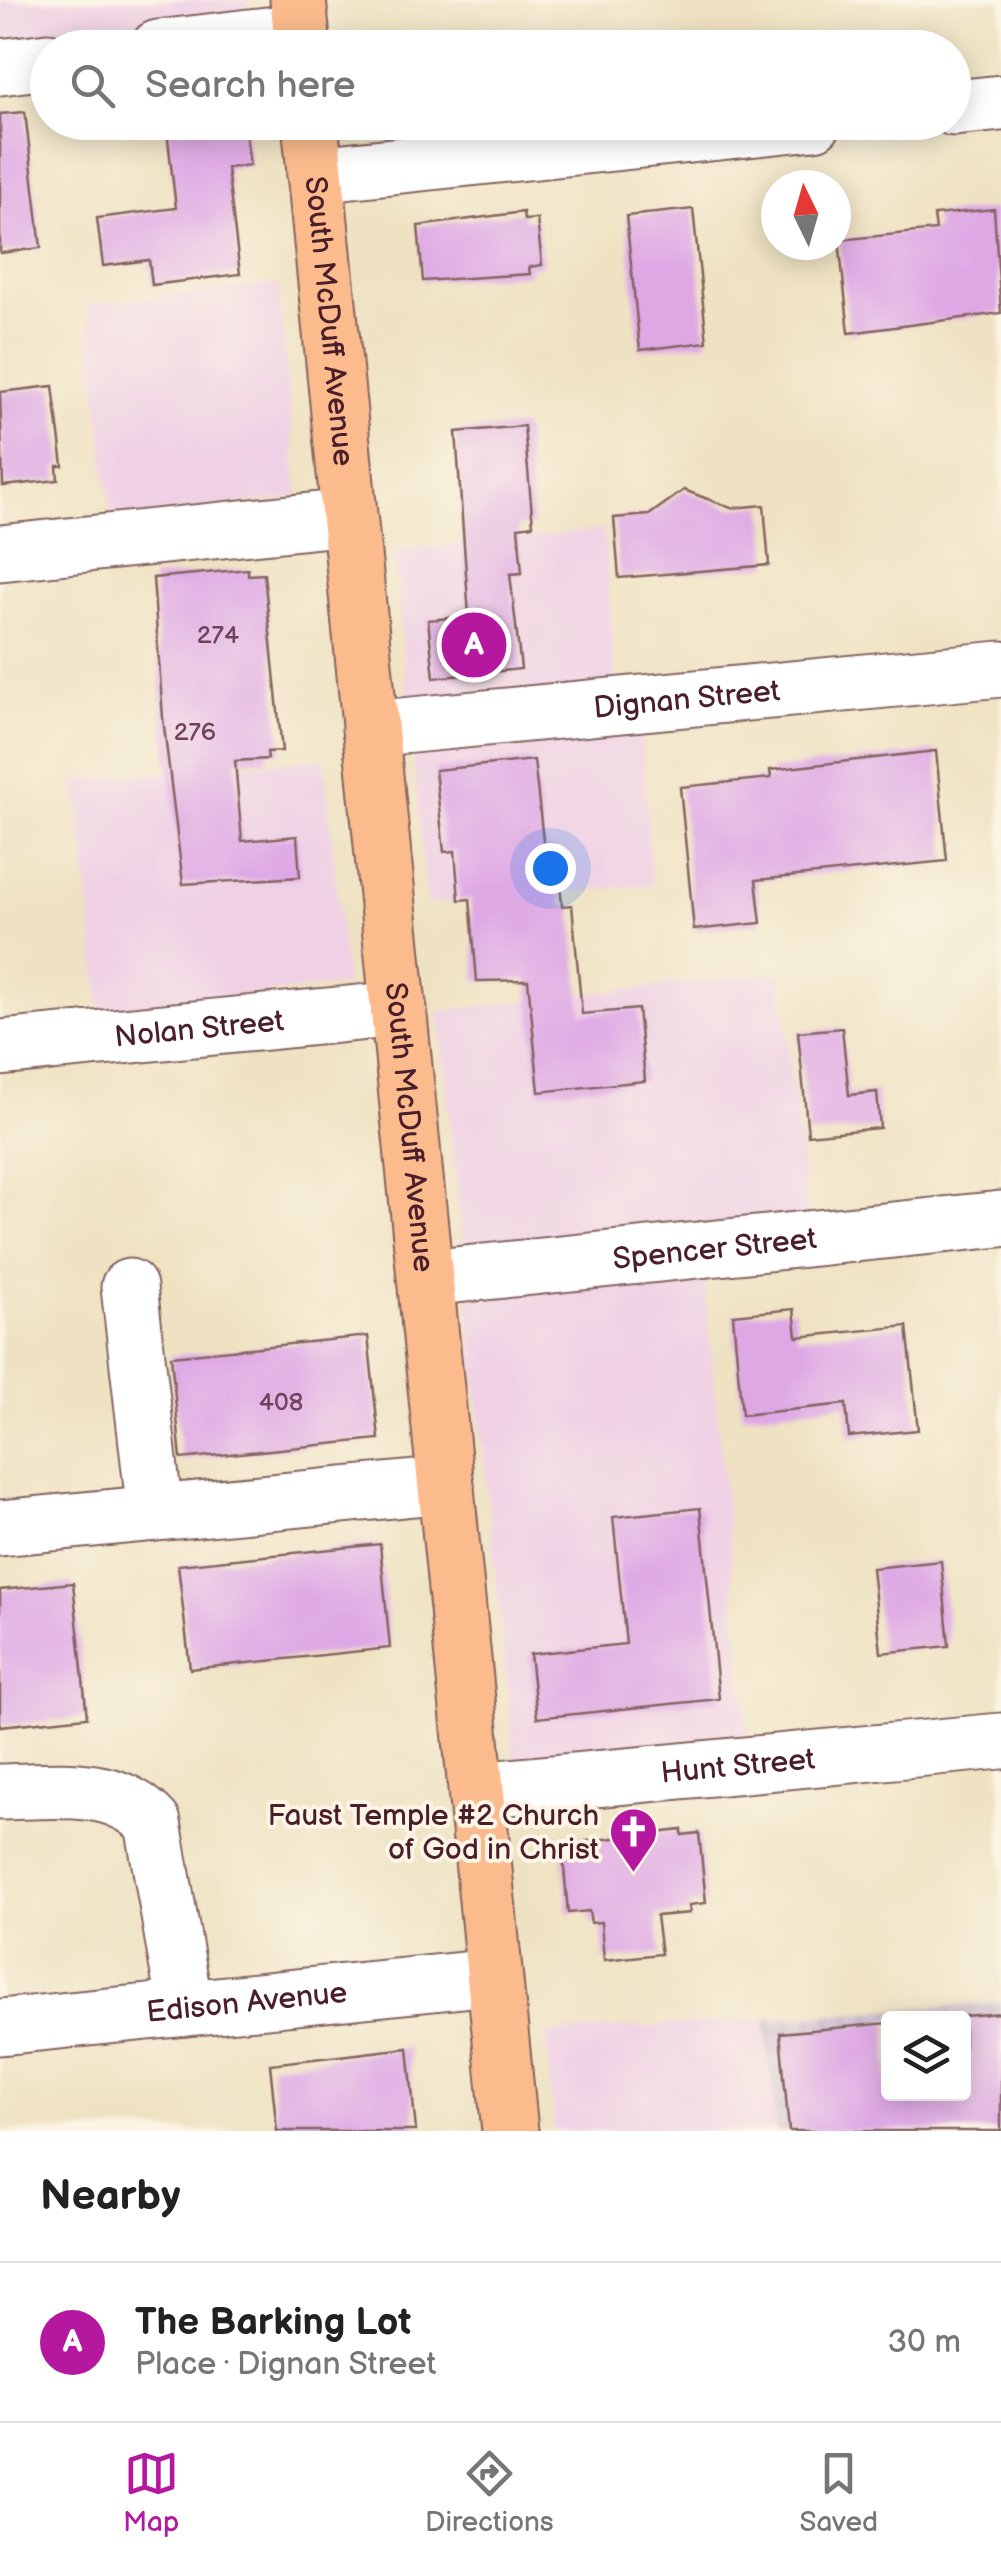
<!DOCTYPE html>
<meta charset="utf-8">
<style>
body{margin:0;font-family:"Balsamiq Sans",sans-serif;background:#f6f6f6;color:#222}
.controls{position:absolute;right:30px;bottom:30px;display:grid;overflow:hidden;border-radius:10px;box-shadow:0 5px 25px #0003}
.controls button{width:90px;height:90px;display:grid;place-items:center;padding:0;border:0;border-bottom:2px solid #e0e0e0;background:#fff;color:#222;font:50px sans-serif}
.compass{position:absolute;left:761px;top:170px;width:90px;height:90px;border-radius:50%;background:#fff;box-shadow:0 5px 25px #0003;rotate:355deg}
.you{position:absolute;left:550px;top:868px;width:35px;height:35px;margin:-25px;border:8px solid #fff;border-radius:50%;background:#1a73e8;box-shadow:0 0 0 15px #1a73e833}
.badge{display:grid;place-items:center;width:65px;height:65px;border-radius:50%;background:#b5179e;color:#fff;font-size:32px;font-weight:700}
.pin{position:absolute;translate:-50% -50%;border:5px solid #fff;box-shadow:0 2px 10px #0006}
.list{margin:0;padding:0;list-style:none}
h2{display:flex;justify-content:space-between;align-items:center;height:130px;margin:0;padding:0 40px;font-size:42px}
h2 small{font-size:32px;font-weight:400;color:#767676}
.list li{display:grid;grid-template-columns:65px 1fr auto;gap:30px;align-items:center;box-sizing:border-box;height:160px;padding:0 40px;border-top:2px solid #e0e0e0}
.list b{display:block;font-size:38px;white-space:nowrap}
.list p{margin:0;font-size:32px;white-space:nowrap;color:#767676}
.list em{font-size:32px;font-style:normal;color:#767676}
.icon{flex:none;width:55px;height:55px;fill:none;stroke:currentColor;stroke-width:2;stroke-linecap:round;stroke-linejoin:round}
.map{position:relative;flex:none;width:1001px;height:2131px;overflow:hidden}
.search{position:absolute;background:#fff;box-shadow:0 5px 25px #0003;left:30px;right:30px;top:30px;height:110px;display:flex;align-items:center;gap:25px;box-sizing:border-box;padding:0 35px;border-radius:55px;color:#767676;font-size:38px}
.sheet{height:290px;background:#fff}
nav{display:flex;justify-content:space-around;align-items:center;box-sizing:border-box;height:140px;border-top:2px solid #e0e0e0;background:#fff;font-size:28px;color:#767676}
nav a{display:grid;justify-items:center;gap:5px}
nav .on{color:#b5179e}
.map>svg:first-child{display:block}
.built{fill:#efd0e5}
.industrial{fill:url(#industrial-grid);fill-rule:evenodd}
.building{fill:#dea8e5}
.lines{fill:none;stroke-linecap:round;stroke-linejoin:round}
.minor-casing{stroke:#846360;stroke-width:59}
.major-casing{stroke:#846360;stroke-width:59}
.minor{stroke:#fff;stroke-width:55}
.major{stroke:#fbbb8d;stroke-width:55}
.labels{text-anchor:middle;stroke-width:8;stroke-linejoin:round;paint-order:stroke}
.number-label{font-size:25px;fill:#6f415a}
.street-label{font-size:30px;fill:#4a1f2b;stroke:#fcf5e5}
.poi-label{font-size:30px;fill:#4a1f2b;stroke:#fcf5e5;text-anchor:end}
</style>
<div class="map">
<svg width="1001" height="2131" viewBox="0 0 1001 2131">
<defs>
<pattern id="industrial-grid" width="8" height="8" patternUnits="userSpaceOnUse" patternTransform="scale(2.5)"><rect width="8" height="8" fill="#cdbed2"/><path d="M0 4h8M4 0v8" fill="none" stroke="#b2a3b4"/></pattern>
</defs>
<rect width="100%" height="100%" fill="#fcf5e5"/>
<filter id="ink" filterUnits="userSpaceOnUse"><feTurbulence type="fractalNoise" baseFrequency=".01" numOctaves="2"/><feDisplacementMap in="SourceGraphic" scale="20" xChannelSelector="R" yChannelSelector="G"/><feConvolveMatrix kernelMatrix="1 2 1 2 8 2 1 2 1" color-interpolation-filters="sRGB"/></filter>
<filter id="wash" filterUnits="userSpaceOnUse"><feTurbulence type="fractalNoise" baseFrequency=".0048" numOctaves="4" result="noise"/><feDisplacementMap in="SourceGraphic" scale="40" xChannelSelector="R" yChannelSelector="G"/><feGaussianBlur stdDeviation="2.25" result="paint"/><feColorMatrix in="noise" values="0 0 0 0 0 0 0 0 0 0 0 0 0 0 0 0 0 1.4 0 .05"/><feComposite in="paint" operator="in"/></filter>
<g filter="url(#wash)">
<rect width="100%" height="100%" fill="#efe2c2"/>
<!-- built -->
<g class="built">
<path d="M0,0H249L250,12L0,40Z"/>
<path d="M278,284L298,497L111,519L87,305Z"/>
<path d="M604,530L619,724L640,723L652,885L427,904L394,551Z"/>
<path d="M324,758L346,985L101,1010L76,780Z"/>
<path d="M780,972L813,1260L703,1271L749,1745L519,1808L439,1011Z"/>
<path d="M765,2019L777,2131H554L546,2033Z"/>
</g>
<!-- industrial -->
<path class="industrial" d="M1001,2002V2131H777L765,2019ZM888,2019H964V2094H888Z"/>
<g id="blocks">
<!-- building -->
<g class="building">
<path d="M25,112L41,248L0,253V114Z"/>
<path d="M166,122H244L250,165L227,168L240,274L152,285L149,260L103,266L97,218L176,208Z"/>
<path d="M693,209L707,342L640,350L626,216Z"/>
<path d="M994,209L1001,313L849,333L839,240L936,230L934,215Z"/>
<path d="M523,212L524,220L537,219L542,265L529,267L530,274L423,281L418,226Z"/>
<path d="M53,386L63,466H57L58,480L3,486L0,392Z"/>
<path d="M524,426L533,525L518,527L522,573L510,574L521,669L434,678L428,620L469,616L456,432Z"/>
<path d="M684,490L731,508L764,505L769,565L619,578L614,518L649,515Z"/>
<path d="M248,569V575L264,574L282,751L267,752L268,759L235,761L242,841L297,836L300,877L183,884L163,718L153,578Z"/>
<path d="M936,751L947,861L756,880L761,923L694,930L680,787L771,778L770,770Z"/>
<path d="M534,760L544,849L557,848L562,906L572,905L582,1014L638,1009L645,1081L539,1092L528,980L477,981L470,899L459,900L455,851L444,852L435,770Z"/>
<path d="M842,1028L849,1095L877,1092L880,1128L808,1135L798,1032Z"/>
<path d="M794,1309L797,1337L907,1326L918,1430L849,1437L846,1404L742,1415L733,1315Z"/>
<path d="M368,1336L379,1439L181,1459L171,1356Z"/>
<path d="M700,1508L719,1699L537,1718L530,1654L626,1644L613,1517Z"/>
<path d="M380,1544L390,1648L190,1669L178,1565Z"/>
<path d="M941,1561L949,1646L881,1653L872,1568Z"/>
<path d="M73,1583L87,1717L0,1726V1590Z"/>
<path d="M682,1830V1835L699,1833L706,1903L689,1905L690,1913L656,1916L661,1954L604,1960L601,1922L591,1923L589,1911L568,1913L562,1844Z"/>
<path d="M1001,2013V2131H789L780,2033L888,2023V2094H964V2016Z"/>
<path d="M408,2048L416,2131H277L270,2064Z"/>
</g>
</g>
</g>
<g filter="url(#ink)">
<use href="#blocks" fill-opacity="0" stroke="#846360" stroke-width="2.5"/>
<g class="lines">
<defs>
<g id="minor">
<path d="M158,48L301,31"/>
<path d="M0,67L48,61"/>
<path d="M954,108L1001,103"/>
<path d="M315,174L814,122"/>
<path d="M0,553L349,517"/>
<path id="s1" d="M370,729L1001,669"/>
<path id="s2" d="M0,1048L399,1009"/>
<path id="s3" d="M426,1278L1001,1219"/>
<path d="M129,1287L155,1513"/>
<path d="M0,1528L446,1485"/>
<path id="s4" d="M477,1790L1001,1741"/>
<path d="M0,1792C53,1791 115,1781 153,1823L185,2008"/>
<path id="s5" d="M0,2027L492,1977"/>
</g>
<g id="major">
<path d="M298,0L303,48"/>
<path id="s6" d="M310,122L510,2131"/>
</g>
</defs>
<!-- minor casing -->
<use href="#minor" class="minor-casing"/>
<!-- major casing -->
<use href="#major" class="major-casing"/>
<!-- minor -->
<use href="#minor" class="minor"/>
<!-- major -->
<use href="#major" class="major"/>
</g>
</g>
<!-- icons -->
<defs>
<symbol id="church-pin" viewBox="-11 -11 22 30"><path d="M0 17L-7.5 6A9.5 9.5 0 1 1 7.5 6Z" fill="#b5179e" stroke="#fcf5e5"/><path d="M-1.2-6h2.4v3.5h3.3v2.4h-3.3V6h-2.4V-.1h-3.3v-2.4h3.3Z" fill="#fff"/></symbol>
</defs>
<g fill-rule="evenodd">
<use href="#church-pin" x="606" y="1804" width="55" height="75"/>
</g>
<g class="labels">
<!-- number labels -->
<g class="number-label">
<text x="218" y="643">274</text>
<text x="195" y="740">276</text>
<text x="281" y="1410">408</text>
</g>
<!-- street labels -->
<g class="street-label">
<text dy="10" stroke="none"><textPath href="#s6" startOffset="200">South McDuff Avenue</textPath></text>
<text dy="10" stroke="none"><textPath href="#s1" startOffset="318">Dignan Street</textPath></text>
<text dy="10" stroke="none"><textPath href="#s2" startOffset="200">Nolan Street</textPath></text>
<text dy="10" stroke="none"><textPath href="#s6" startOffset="1010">South McDuff Avenue</textPath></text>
<text dy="10" stroke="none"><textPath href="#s3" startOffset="290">Spencer Street</textPath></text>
<text dy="10" stroke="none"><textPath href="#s4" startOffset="262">Hunt Street</textPath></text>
<text dy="10" stroke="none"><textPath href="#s5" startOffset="248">Edison Avenue</textPath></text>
</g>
<!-- poi labels -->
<g class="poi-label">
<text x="599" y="1825">Faust Temple #2 Church<tspan x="599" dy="34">of God in Christ</tspan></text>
</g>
</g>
</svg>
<div class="controls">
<button><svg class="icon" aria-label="layers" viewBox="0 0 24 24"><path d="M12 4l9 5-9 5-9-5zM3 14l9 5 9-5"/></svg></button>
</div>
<svg class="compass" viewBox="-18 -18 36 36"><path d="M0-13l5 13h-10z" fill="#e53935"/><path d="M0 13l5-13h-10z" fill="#767676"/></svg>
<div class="you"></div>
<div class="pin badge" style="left:474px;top:645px">A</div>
<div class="search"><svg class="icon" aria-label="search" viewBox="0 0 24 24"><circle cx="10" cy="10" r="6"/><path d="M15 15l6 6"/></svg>Search here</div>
</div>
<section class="sheet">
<h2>Nearby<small></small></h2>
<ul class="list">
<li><span class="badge">A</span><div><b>The Barking Lot</b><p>Place · Dignan Street</p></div><em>30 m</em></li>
</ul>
</section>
<nav>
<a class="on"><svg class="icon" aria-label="map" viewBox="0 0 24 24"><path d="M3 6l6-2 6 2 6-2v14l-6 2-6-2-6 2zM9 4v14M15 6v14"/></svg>Map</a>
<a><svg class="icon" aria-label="directions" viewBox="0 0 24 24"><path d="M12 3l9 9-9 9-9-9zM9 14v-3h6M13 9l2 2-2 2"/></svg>Directions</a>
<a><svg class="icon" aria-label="saved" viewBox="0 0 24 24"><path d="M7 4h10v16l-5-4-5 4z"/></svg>Saved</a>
</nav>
